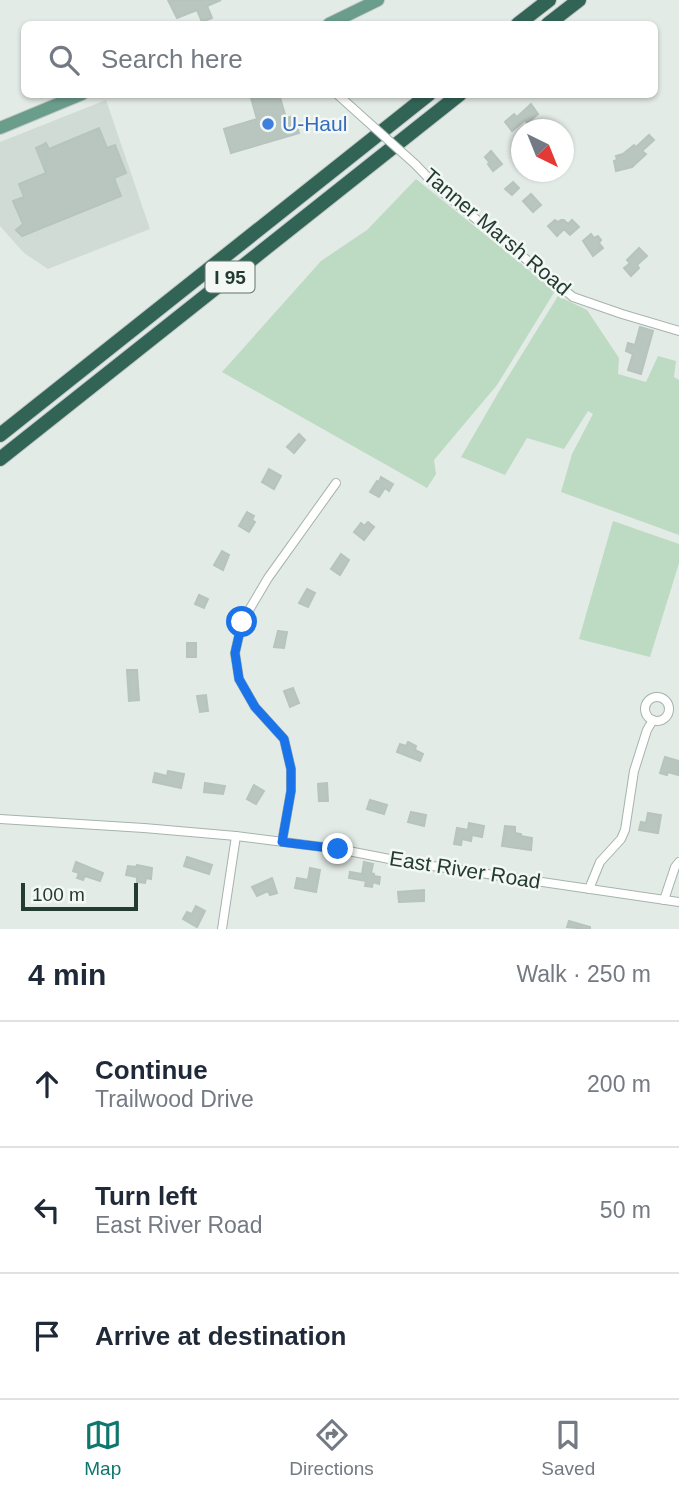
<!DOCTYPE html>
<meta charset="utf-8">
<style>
body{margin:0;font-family:Arial,sans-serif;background:#f2f2f3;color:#1f2937}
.compass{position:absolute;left:511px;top:119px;width:63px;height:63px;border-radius:50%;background:#fff;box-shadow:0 2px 5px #0004;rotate:137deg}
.scale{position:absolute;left:21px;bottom:18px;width:117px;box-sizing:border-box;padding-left:7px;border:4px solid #243b33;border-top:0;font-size:19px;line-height:24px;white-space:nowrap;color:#243b33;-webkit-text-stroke:5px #f3f8f5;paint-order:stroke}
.stop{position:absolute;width:21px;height:21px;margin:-16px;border:5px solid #1a73e8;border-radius:50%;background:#fff}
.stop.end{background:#1a73e8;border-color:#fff;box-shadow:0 2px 7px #0008}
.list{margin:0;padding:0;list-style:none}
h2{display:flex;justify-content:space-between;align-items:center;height:91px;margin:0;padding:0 28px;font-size:30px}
h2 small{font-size:23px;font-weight:400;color:#747a83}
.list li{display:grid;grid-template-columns:46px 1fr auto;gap:21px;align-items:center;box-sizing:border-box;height:126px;padding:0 28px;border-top:2px solid #e0e1e3}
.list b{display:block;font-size:26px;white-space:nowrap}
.list p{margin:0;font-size:23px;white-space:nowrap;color:#747a83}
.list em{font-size:23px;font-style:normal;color:#747a83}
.icon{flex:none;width:38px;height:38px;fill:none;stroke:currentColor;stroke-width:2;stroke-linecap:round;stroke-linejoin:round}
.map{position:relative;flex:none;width:679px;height:929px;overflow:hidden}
.search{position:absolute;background:#fff;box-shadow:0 2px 5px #0004;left:21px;right:21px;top:21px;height:77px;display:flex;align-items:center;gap:18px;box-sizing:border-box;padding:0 24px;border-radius:10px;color:#747a83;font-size:26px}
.sheet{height:469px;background:#fff}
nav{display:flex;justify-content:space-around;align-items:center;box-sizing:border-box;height:98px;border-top:2px solid #e0e1e3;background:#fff;font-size:19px;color:#747a83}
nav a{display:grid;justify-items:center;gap:4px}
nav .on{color:#0f766e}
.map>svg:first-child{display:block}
.built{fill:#d1dbd5}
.green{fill:#bddac3}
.building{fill:#b8c6bf;stroke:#b6c4bd;stroke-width:2}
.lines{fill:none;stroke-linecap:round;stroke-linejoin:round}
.minor-casing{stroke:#a6b3ad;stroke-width:10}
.primary-casing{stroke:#c2c8c6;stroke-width:14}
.motorway-casing{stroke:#c2c8c6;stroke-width:16}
.minor{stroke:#fff;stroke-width:8}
.primary{stroke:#6b9d8c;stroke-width:12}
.motorway{stroke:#326456;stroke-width:14}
.minor-bridge-casing{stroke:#a6b3ad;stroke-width:10;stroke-linecap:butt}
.minor-bridge{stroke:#fff;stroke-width:8}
.route{stroke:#1a73e8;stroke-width:9}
.shop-dot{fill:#3f7fe0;stroke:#f3f8f5;stroke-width:2.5}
.labels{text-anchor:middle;stroke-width:5;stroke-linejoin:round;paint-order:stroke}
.shield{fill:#f3f8f5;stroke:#62746d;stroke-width:2}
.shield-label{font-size:19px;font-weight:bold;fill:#243b33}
.shop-label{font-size:21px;fill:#366cbe;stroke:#f3f8f5;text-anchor:start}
.street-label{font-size:21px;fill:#243b33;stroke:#f3f8f5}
</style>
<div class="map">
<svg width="679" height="929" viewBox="0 0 679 929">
<rect width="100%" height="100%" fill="#e3ebe7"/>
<!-- built -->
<path class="built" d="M106,100L150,229L48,269L24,253L0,226V142Z"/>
<!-- green -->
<g class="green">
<path d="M416,179L555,291L497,385L434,460L436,474L427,488L222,372L321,261L367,230Z"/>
<path d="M558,296L587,310L619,358L618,374L646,382L658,356L676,361L674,377L679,380V535L561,492L572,454L593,414L588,411L564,449L527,438L505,475L461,457L501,388Z"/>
<path d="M613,521L679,544V563L650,657L579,639Z"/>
</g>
<!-- building -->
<g class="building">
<path d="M168,0H221L207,6L212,18L202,22L197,10L177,18Z"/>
<path d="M250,94H279L286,118L294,116L299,133L231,153L224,129L257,119Z"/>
<path d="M531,104L538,114L527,123L525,120L512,131L505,122L514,114L517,117Z"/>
<path d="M99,128L107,148L115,145L126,173L114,178L121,196L22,236L16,230L23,224L13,201L24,197L19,184L46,173L36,148L46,143L49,149Z"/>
<path d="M649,135L654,140L642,151L646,154L632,167L616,171L614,161L617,160L616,156L623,154L634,145L636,147Z"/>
<path d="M491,151L502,164L493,171L488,164L490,163L485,157Z"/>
<path d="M513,182L519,188L512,195L505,189Z"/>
<path d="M531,194L541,205L533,212L523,201Z"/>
<path d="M555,220L558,222L561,220H564L568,224L572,220L579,227L570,235L564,229L557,236L548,226Z"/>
<path d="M591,234L594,238L598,236L601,240L599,243L603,248L593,256L583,241Z"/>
<path d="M639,248L647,256L637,265L639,268L631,276L624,268L630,263L627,260Z"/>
<path d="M640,327L653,331L641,374L628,370L633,354L626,351L628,343L635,345Z"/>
<path d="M299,434L305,440L294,453L287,447Z"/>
<path d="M269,469L281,476L274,489L262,482Z"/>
<path d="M381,477L393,484L389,491L385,488L379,497L370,492L377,481L379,482Z"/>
<path d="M247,512L254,516L252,520L255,522L249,532L239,526Z"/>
<path d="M368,522L374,527L364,540L354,532L361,523L364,526Z"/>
<path d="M222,551L229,555L223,570L214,565Z"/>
<path d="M341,554L349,560L340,575L331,569Z"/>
<path d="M307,589L315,593L308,607L299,603Z"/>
<path d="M199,595L208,599L204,608L195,604Z"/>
<path d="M278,631L287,632L284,648L274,647Z"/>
<rect x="187" y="643" width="9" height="14"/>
<path d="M127,670H137L139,700L129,701Z"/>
<path d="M293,688L299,703L290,707L284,691Z"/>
<path d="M206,695L208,711L200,712L197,696Z"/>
<path d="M408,742L416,746L415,750L423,754L420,761L397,752L400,744L406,746Z"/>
<path d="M665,757L679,761L678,775L668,772L667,775L660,773Z"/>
<path d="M168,771L184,774L181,788L153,782L155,773L167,776Z"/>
<path d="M205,783L225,786L223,794L204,792Z"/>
<path d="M327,783L328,801H319L318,784Z"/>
<path d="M254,785L264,791L256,804L247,799Z"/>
<path d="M370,800L387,805L384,814L367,809Z"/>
<path d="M411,812L426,815L424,826L408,822Z"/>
<path d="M648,813L661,815L658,833L639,830L641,822L646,823Z"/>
<path d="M469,823L484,826L482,837L472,835L471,841L462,839L461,845L454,844L457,828L468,830Z"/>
<path d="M505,826L515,827V833L521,834V836L532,838L531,850L502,846Z"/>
<path d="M187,857L212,865L209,874L184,866Z"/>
<path d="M76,862L103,873L100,881L85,876L83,880L77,878L79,873L73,871Z"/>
<path d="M364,862L373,864L371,873L374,874V876L380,877L379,884L373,882L372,887L365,886L366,881L349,878L350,872L362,874Z"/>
<path d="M137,865L152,868L151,879L146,878L145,883L137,882V877L126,875L128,866L136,867Z"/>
<path d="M310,868L320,870L316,892L295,888L297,878L308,880Z"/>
<path d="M272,878L277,893L270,895L268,891L257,896L252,887Z"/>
<path d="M424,890V901L399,902L398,892Z"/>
<path d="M196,906L205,911L197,927L183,919L187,912L192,914Z"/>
<path d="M569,921L590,927V929L567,927Z"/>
</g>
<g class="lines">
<defs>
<g id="minor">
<path d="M337,94L358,113"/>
<path d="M415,164L440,190L573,297L622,314L679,331"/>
<circle cx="657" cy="709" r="12"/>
<path d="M0,819L144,828L236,836L338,849L405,862L679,902"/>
<path d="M282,842L291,791V769L284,739L255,707L239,679L235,653L242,622L268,578L336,483"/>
<path d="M589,889L600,862L621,839L625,830L634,771L647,730L653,720"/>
<path d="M664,900L675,867L679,862"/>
<path d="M222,929L236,836"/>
</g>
<g id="primary">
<path d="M329,24L378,0"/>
<path d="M0,128L82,94"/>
</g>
<g id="motorway">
<path d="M518,24L549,0"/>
<path d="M548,24L579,0"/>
<path d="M0,435L429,94"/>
<path d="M0,459L460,94"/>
</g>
</defs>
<!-- minor casing -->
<use href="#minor" class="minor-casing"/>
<!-- primary casing -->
<use href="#primary" class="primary-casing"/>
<!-- motorway casing -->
<use href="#motorway" class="motorway-casing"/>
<!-- minor -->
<use href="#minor" class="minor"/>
<!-- primary -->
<use href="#primary" class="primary"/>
<!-- motorway -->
<use href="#motorway" class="motorway"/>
<defs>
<path id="minor-bridge" d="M358,113L415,164"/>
</defs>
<!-- minor-bridge casing -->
<use href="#minor-bridge" class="minor-bridge-casing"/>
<!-- minor-bridge -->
<use href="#minor-bridge" class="minor-bridge"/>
</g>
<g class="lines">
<!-- route -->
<path class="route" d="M242,622L235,653L239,679L255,707L284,739L291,769V791L282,842L338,849"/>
</g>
<!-- markers -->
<circle class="shop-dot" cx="268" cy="124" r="7"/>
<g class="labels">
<!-- shield labels -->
<rect class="shield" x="205.5" y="261.5" width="49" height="31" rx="5"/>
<g class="shield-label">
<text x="230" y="284">I 95</text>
</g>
<!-- shop labels -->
<g class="shop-label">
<text x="282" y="131">U-Haul</text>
</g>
<!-- street labels -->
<g class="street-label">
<text transform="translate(497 232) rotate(40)" y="7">Tanner Marsh Road</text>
<text transform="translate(465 870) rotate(9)" y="7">East River Road</text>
</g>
</g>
</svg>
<svg class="compass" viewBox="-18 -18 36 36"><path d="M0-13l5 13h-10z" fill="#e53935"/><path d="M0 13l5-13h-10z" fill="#747a83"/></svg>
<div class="scale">100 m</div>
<div class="stop" style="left:242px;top:622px"></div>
<div class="stop end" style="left:338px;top:849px"></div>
<div class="search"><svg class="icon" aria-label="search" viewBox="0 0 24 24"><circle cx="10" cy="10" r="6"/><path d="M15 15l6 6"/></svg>Search here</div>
</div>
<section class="sheet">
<h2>4 min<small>Walk · 250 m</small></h2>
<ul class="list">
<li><svg class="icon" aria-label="ahead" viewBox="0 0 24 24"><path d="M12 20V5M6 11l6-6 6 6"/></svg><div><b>Continue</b><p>Trailwood Drive</p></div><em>200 m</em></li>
<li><svg class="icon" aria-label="left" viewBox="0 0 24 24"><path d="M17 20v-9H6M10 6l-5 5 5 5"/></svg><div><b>Turn left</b><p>East River Road</p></div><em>50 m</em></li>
<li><svg class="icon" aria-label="arrive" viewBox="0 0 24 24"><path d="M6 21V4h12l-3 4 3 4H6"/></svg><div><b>Arrive at destination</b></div></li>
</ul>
</section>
<nav>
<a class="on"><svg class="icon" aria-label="map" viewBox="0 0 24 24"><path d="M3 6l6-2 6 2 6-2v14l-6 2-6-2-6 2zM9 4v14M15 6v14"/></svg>Map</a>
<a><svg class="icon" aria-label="directions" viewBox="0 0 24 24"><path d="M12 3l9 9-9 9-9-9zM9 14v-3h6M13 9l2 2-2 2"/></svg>Directions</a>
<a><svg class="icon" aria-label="saved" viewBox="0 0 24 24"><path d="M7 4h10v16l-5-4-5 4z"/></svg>Saved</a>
</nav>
